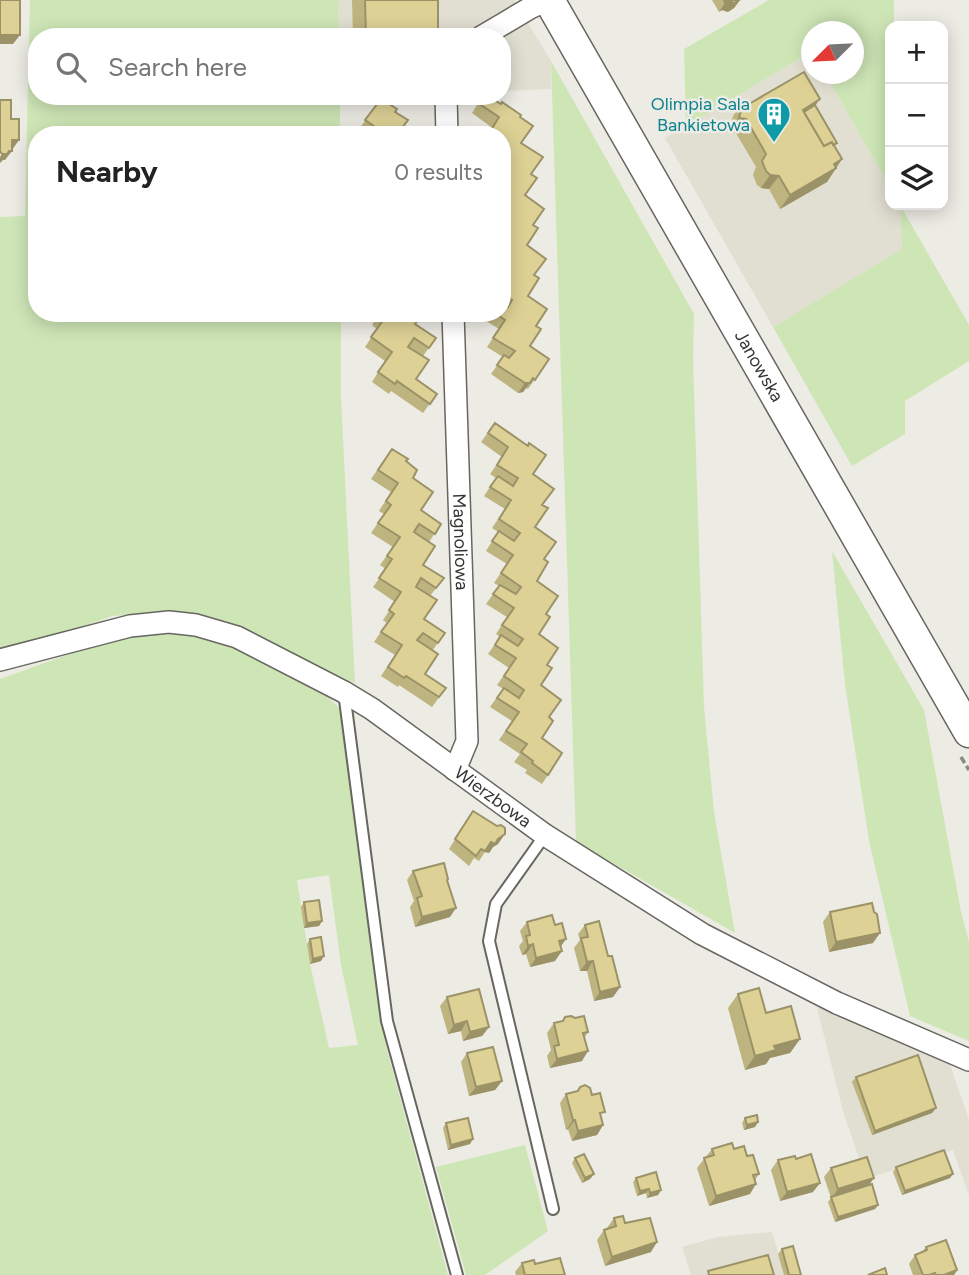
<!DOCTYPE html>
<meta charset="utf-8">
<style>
body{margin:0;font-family:Figtree,sans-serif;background:#f6f6f6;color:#222}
.controls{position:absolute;right:21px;top:21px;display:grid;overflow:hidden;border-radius:14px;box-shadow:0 4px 18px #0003}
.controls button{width:63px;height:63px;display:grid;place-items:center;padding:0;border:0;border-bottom:2px solid #e0e0e0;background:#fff;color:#222;font:35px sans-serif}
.compass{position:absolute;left:801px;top:21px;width:63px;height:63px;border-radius:50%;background:#fff;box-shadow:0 4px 18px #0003;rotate:246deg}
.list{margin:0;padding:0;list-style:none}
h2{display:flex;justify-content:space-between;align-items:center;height:91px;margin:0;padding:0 28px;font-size:30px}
h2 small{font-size:23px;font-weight:400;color:#767676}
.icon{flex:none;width:38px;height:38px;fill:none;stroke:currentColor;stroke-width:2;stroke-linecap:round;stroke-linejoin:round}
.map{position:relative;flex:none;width:969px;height:1275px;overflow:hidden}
.search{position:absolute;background:#fff;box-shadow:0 4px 18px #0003;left:28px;top:28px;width:483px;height:77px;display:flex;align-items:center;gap:18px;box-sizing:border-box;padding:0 24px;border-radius:28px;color:#767676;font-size:26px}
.panel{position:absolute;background:#fff;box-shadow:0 4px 18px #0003;left:28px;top:126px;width:483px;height:196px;border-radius:28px}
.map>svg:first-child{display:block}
.built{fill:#e1dfd1}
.green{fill:#cee6b6;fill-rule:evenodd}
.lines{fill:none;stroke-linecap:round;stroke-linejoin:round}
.service-casing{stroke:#676660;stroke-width:14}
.minor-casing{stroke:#676660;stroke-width:24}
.secondary-casing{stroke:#676660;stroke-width:33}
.path{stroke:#8a8985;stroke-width:3.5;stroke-dasharray:7 3.5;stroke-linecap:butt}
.service{stroke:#fff;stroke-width:10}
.minor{stroke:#fff;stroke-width:21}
.secondary{stroke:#fff;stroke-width:30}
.wall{fill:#beb480}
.shaded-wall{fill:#9b9268}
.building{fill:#ddd195;stroke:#9b9268;stroke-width:2}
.labels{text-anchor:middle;stroke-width:5;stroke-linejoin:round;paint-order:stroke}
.culture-label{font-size:18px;fill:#0d838f;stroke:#ecebe4;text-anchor:end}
.street-label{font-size:18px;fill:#363533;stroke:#ecebe4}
</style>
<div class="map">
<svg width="969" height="1275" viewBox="0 0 969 1275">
<rect width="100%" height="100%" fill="#ecebe4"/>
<!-- built -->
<g class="built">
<path d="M338,0H514L551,61V89L502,91V37H339Z"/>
<path d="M811,52V74H825L890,187V205H900L902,249L773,327L665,138Z"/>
<path d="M824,1005L948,1059L969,1120V1195L953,1150L866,1179L843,1111L817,1008Z"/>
<path d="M772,1232L785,1275H691L682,1247L718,1237Z"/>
</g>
<!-- green -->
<g class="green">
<path d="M30,0H338L339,37H37V96H340V135H37V313H341V398L355,683L258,637L178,611L112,616L0,655V217L25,216Z"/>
<path d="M769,0H894V26H890V187L825,74H853V32H811V52L686,126L684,49Z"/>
<path d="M551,61L694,314L693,360L704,707L714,812L735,933L576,842Z"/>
<path d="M900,205L969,325V361L905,401V434L852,466L773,327L902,249Z"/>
<path d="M832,551L924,710L961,912L969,942V1041L910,1016L869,841L845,684Z"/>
<path d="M150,631L219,639L326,695L340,709L387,1050L448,1275H0V679L89,647ZM329,875L341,965L358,1045L329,1048L310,964L297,880Z"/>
<path d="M525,1145L548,1231L485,1275H466L436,1167Z"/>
</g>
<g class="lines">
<defs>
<g id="service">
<path d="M344,692L387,1021L457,1275"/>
<path d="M545,835L496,904L489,941L553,1209"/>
</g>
<g id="minor">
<path d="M481,37L530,8L547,0"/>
<path d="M446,96L447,135"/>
<path id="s1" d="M453,313L467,741L455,770"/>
<path id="s2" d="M0,660L130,626L169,622L196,625L237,637L344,692L372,709L545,835L702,934L837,1003L969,1060"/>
</g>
<g id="secondary">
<path id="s3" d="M549,0L969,732"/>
</g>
</defs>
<!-- service casing -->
<use href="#service" class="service-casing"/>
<!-- minor casing -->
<use href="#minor" class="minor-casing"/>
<!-- secondary casing -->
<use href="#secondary" class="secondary-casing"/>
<!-- path -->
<path class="path" d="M961,757L969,770"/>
<!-- service -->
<use href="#service" class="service"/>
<!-- minor -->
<use href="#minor" class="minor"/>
<!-- secondary -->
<use href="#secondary" class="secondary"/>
</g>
<!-- wall -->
<g class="wall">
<path d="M352,0H438V37H353Z"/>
<path d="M712,0H740L734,8L728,12L722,10L719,12Z"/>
<path d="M483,96L520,117L521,143L531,174L525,195L533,225L527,245L534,275L528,296L536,326L530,346L549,359L528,389L526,388L523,392L518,393L491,374L503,357L487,347L499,329L478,316L480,313H502V135L472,113Z"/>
<path d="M381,99L395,112L402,129L412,135H367L359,129Z"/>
<path d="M743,102L749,104L816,106L834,147L842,159L827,182L780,209L769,189L761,188L757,185L753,175L756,167L736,133L729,131L733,116Z"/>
<path d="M380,313L415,324L436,338L423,356L416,379L437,394L423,413L391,391L389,394L372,382L385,361L365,347L377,329L372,325Z"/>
<path d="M495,423L533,474L542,505L535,527L544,559L537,581L546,614L539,634L547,665L541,685L549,717L542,738L562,753L542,784L525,773L527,770L514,762L520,754L499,740L512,721L490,707L503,689L497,685L509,668L488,654L500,637L496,634L507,617L486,604L499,586L494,583L507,564L486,551L498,532L492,528L505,509L484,496L496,478L490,474L502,457L481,442Z"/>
<path d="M392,449L406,461L413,478L421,510L441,524L429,542L423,565L444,578L430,596L424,619L445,633L432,651L425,674L446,688L432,707L399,685L398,687L381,676L395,655L374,642L387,623L383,620L395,602L373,587L386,569L380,565L393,547L371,533L384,514L379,511L391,492L371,479Z"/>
<path d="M473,811L498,844L493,847L489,853L485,852L479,861L474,858L469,866L449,849Z"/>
<path d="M413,871L447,881L450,917L415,927L410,907L414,901L407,880Z"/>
<path d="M304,902L322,921L319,926L304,928L301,907Z"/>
<path d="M830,912L873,943L829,952L823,922Z"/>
<path d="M527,922L560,947L555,961L530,967L526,954L522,955L519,946L523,941L520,931Z"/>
<path d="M585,925L608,956L620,987L613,997L594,1001L587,971H580L574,948L580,940L578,934Z"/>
<path d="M310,939L321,961L310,964L307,944Z"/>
<path d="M738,994L766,1013L800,1039L790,1053L770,1058L766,1064L745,1070L728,1008Z"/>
<path d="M447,997L489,1027L482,1036L463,1041L461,1031L448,1034L440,1006Z"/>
<path d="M554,1023L588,1032L585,1037L582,1061L550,1068L547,1056L551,1050L547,1033Z"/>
<path d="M467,1053L502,1081L495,1090L469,1096L461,1062Z"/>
<path d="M856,1077L936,1108L932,1113L872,1135L852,1082Z"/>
<path d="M580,1087L592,1095L601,1118L603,1125L597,1135L572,1141L568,1129L566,1130L560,1103L566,1094L577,1091Z"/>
<path d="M745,1118L758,1122L755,1127L744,1130L742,1123Z"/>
<path d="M446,1123L470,1144L448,1150L443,1128Z"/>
<path d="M712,1149H734L747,1156L759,1174L755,1180L750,1194L709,1206L697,1168Z"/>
<path d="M575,1158L594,1174L590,1179L582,1183L572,1163Z"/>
<path d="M778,1160L813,1192L780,1201L771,1170Z"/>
<path d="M896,1167L950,1178L902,1195L893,1172Z"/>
<path d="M831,1168L869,1185L878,1205L875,1209L835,1222L828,1202L831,1198L824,1177Z"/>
<path d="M636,1178L661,1190L658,1195L647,1198L646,1193L637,1196L633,1182Z"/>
<path d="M614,1218L625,1223L651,1252L605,1266L597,1240L604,1230L607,1229V1228Z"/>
<path d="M926,1247L957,1270L954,1275H913L909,1264L915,1255L922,1252Z"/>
<path d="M782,1249L801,1275H784L778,1254Z"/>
<path d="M522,1263L535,1264L565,1275H516L515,1272Z"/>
</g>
<!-- shaded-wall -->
<g class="shaded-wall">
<path d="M740,0L734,8L728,12L722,10L719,12L725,3L729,1Z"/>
<path d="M0,35H20L13,44H0Z"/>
<path d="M820,99L810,113L802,118L803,110Z"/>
<path d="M739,118L746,119L736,133L729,131Z"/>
<path d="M12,140H19L12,150H5Z"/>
<path d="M9,151H12L5,160H3L0,163V157L2,154Z"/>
<path d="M842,159L827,182L780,209L790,195Z"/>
<path d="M770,175L779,176L769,189L761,188Z"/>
<path d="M525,383H530L523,392L518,393Z"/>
<path d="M505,834L498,844L493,847L489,853L485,852L491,842Z"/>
<path d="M456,908L450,917L415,927L422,917Z"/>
<path d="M322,921L319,926L304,928L307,923Z"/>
<path d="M880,933L873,943L829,952L836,942Z"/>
<path d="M566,939L559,949V941Z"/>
<path d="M533,944L526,954L522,955L528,946Z"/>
<path d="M562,951L555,961L530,967L536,958Z"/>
<path d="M324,956L321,961L310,964L313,959Z"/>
<path d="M593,961L587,971H580L587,962Z"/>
<path d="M620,987L613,997L594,1001L600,992Z"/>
<path d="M467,1021L461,1031L448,1034L454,1025Z"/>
<path d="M489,1027L482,1036L463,1041L470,1032Z"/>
<path d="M800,1039L790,1053L770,1058L766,1064L745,1070L755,1056L774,1046Z"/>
<path d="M588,1051L582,1061L550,1068L557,1059Z"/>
<path d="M502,1081L495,1090L469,1096L476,1087Z"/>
<path d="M936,1108L932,1113L872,1135L875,1131Z"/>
<path d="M573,1120H575L568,1129L566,1130Z"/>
<path d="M758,1122L755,1127L744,1130L747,1125Z"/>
<path d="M603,1125L597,1135L572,1141L578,1131Z"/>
<path d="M473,1139L470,1144L448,1150L451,1145Z"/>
<path d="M594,1174L590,1179L582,1183L585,1178Z"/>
<path d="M953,1174L950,1178L902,1195L905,1191Z"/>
<path d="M874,1178L867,1188L831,1199L838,1189Z"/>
<path d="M820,1183L813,1192L780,1201L787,1192Z"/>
<path d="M756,1184L750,1194L709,1206L716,1196Z"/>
<path d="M649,1189L646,1193L637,1196L640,1191Z"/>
<path d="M661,1190L658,1195L647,1198L650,1193Z"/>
<path d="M878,1205L875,1209L835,1222L838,1217Z"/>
<path d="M657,1242L651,1252L605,1266L612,1257Z"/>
<path d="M957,1270L954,1275H944Z"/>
</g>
<!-- building -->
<g class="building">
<rect x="0" y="0" width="20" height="35"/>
<path d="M365,0H438V37H366Z"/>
<path d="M724,0H739L734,3L729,1L725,3Z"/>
<path d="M804,72L820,99L803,110L824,146L832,142L842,159L834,164L836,168L790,195L779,176L770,175L766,171L762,161L766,154L746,119L739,118L743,102L749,104Z"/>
<path d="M483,96H488L501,104L502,102L521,115L520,117L533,126L521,143L543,157L531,174L537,178L525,195L544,209L533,225L538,228L527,245L546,259L534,275L539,278L528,296L547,309L536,326L541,329L530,346L549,359L535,380L533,378L530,383H525L497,365L504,355L509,358L515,351L493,338L505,320L495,313H502V304L508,307L512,300L502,293V271L503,269H502V255L506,257L510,250L502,245V205L504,206L509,199L502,195V155L503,156L508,149L502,145V135H488L499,117L478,103Z"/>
<path d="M381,99L397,109L395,112L408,120L402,128L412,135H387L365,120Z"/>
<path d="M0,100H11V119H19V140H12V151H9L7,154H2L0,151Z"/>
<path d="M815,105L837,143L833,145L832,142L824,146L804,112Z"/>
<path d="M380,313H423L415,324L436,338L429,348L414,338L408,347L429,360L416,379L437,394L430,404L397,381L395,384L378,372L392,352L371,337L384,319L379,316Z"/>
<path d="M495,423L528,446L529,443L546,455L533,474L554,489L542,505L548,508L535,527L556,542L544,559L548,562L537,581L558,596L546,614L550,617L539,634L558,648L547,665L552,668L541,685L561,700L549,717L553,721L542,738L562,753L548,775L532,763L533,761L521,752L527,744L506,731L519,712L497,698L504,688L519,698L524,690L504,676L516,658L495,645L501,635L518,646L523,639L502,625L514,608L493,594L500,585L516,594L521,587L501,573L513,555L492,541L499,531L514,541L520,533L499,519L511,500L490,487L498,476L513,486L518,478L497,465L508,447L488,433Z"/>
<path d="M392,449L408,459L406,461L417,470L413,478L433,492L421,510L441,524L435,534L419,524L414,532L435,546L423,565L444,578L436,588L421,578L416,587L437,600L424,619L445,633L438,643L423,633L417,640L438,654L425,674L446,688L439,697L406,676L404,678L388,667L402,645L381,632L394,614L389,610L401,592L379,578L392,559L387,556L400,537L378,523L391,505L386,501L398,483L378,470Z"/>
<path d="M473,811L497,826L501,825L505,828V834L498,839L495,844L491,842L485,851L481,849L476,856L455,839Z"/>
<path d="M444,863L448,879L447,880L456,908L422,917L417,898L422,896L413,871Z"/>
<path d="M319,900L322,921L307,923L304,902Z"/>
<path d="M872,903L874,912L877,914L880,933L836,942L830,912Z"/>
<path d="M552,915L555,925L562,923L566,939L559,941L562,951L536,958L533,944L528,946L526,936L530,935L527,922Z"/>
<path d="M599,921L608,956H612L620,987L600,992L593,961L587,962L581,938L588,937L585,925Z"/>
<path d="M321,937L324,956L313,959L310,939Z"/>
<path d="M759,988L766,1013L791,1006L800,1039L774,1046L776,1050L755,1056L738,994Z"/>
<path d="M479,989L489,1027L470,1032L467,1021L454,1025L447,997Z"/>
<path d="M571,1016L575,1018L584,1016L588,1032L583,1033L588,1051L557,1059L554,1046L559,1045L554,1023L563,1021L565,1017Z"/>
<path d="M493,1047L502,1081L476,1087L467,1053Z"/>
<path d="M918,1055L936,1108L875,1131L856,1077Z"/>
<path d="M585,1085L590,1088L592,1095L600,1093L605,1112L600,1113L603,1125L578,1131L575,1120H573L566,1094L578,1091L580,1087Z"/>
<path d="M757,1115L758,1122L747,1125L745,1118Z"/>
<path d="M468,1118L473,1139L451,1145L446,1123Z"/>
<path d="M732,1143L734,1149L744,1146L747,1156L753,1155L759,1174L753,1175L756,1184L716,1196L704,1158L714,1155L712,1149Z"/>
<path d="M944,1150L953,1174L905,1191L896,1167Z"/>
<path d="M584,1154L594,1174L585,1178L575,1158Z"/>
<path d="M811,1154L820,1183L787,1192L778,1160L795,1156L796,1159Z"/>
<path d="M867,1157L874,1178L838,1189L831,1168Z"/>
<path d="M656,1172L661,1190L650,1193L649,1189L640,1191L636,1178Z"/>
<path d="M872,1184L878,1205L838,1217L831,1197Z"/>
<path d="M623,1216L625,1223L650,1218L657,1242L612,1257L604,1230L616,1226L614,1218Z"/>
<path d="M946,1240L957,1270L944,1275H936L935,1273L929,1275H923L915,1255L927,1250L926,1247Z"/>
<path d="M793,1246L801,1275H789L782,1249Z"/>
<path d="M768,1255L774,1275H709L708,1271Z"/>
<path d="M560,1258L565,1275H525L522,1263L534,1260L535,1264Z"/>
<path d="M885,1268L887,1275H868Z"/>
</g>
<!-- icons -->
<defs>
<symbol id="building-pin" viewBox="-11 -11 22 30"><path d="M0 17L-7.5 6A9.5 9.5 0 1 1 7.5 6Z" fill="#0f9aa8" stroke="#ecebe4"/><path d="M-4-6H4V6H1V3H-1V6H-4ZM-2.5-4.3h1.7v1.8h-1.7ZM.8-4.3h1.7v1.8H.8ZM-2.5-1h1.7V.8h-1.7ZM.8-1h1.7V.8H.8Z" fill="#fff"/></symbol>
</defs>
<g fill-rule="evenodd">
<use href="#building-pin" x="755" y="95" width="38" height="52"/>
</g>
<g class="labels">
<!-- culture labels -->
<g class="culture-label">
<text x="750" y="110">Olimpia Sala<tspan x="750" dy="21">Bankietowa</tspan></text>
</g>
<!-- street labels -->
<g class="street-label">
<text dy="6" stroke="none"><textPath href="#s3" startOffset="422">Janowska</textPath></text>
<text dy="6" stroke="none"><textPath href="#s1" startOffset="229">Magnoliowa</textPath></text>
<text dy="6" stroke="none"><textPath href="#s2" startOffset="546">Wierzbowa</textPath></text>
</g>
</g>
</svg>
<div class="controls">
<button>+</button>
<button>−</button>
<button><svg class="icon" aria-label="layers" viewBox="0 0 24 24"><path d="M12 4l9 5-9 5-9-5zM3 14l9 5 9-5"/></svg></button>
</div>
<svg class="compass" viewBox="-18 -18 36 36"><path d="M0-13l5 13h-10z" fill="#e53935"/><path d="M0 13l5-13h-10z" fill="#767676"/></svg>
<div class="search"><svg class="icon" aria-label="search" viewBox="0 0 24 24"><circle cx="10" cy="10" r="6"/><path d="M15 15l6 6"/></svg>Search here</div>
<section class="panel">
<h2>Nearby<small>0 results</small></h2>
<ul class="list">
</ul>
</section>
</div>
